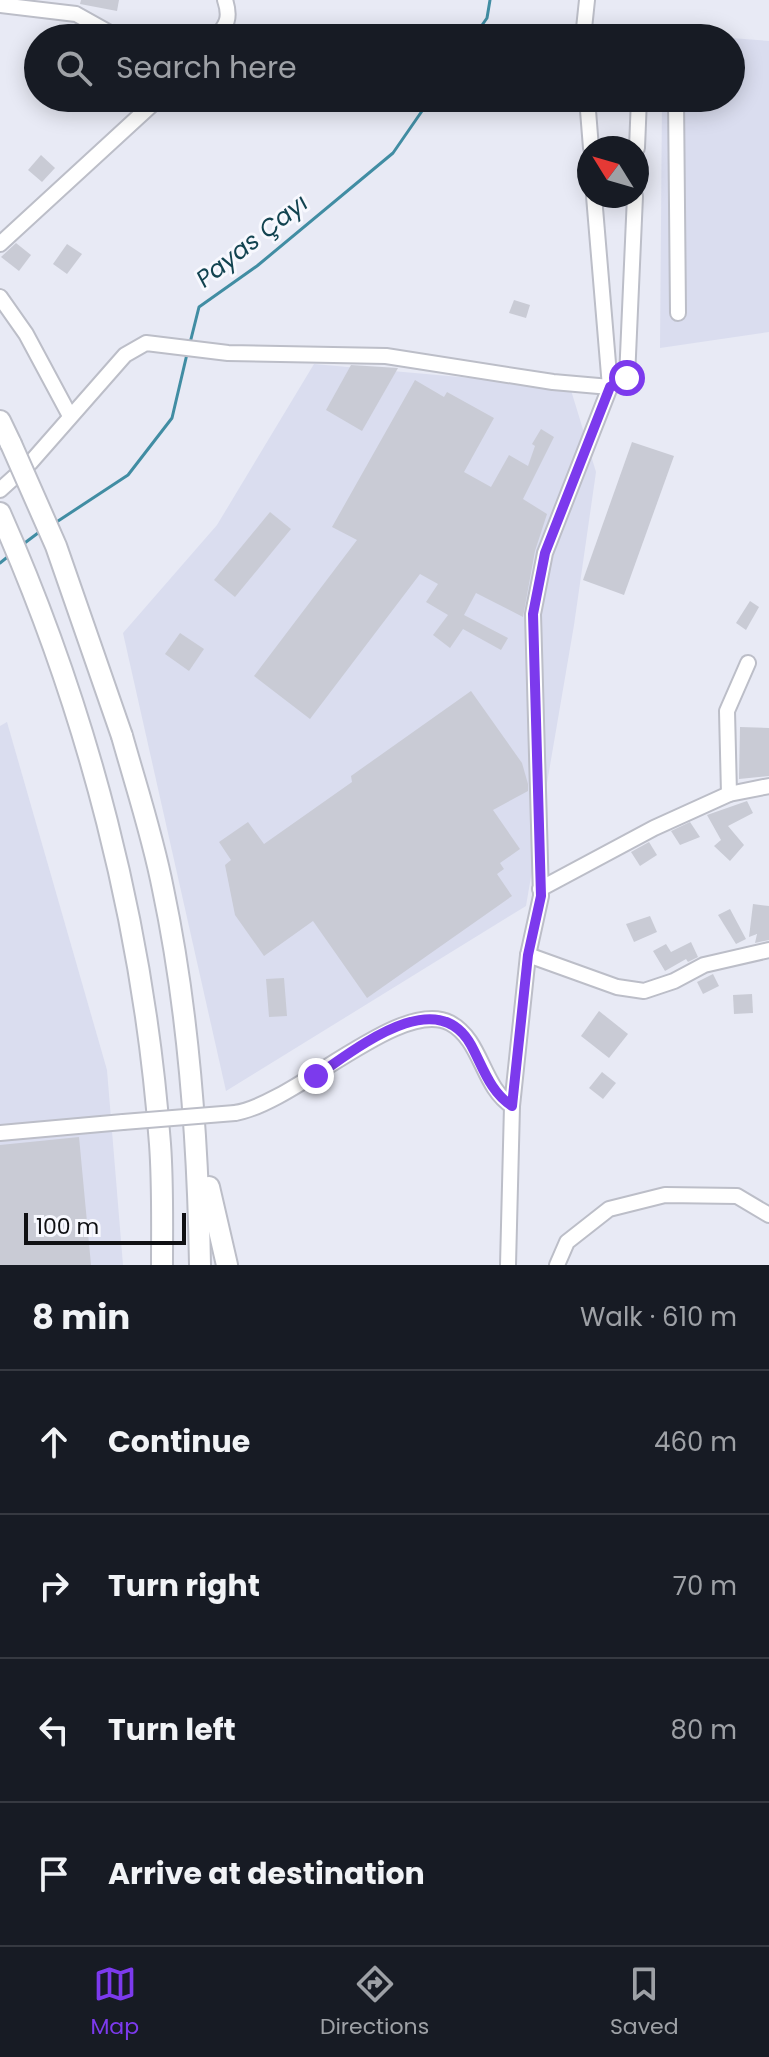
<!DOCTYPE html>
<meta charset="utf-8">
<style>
body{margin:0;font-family:Poppins,sans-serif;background:#20242c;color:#f1f3f6}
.compass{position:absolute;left:577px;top:136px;width:72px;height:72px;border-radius:50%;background:#171b24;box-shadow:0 4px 20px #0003;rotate:307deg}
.scale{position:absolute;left:24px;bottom:20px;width:162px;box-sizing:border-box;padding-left:8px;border:4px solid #0f1013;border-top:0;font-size:22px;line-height:28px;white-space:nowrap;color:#0f1013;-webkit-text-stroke:6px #f7f8fe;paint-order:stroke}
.stop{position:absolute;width:24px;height:24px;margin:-18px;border:6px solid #7c3aed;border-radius:50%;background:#fff}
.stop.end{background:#7c3aed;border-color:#fff;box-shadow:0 2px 8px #0008}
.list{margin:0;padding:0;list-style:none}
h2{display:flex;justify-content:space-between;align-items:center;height:104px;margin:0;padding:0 32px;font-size:34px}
h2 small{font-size:26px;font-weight:400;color:#9ea1a6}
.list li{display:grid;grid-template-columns:52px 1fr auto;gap:24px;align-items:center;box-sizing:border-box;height:144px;padding:0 32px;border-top:2px solid #363941}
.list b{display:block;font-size:30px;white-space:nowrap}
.list em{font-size:26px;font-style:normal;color:#9ea1a6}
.icon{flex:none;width:44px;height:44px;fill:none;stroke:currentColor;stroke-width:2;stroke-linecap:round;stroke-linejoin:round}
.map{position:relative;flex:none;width:769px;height:1265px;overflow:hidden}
.search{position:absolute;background:#171b24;box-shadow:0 4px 20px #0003;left:24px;right:24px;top:24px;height:88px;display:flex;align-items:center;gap:20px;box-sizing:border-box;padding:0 28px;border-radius:44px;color:#9ea1a6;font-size:30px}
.sheet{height:680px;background:#171b24}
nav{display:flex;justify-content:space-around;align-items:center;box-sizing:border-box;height:112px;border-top:2px solid #363941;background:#171b24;font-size:22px;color:#9ea1a6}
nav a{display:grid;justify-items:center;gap:4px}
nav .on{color:#7c3aed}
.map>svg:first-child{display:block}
.built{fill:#daddef}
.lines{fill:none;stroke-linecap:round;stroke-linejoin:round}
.stream{stroke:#418da3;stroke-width:3}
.building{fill:#c9cbd5}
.minor-casing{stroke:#bcbec8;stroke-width:18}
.highway-casing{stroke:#bcbec8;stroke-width:24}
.minor{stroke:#fff;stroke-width:14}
.highway{stroke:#fff;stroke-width:20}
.minor-bridge-casing{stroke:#bcbec8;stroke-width:18;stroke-linecap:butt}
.highway-bridge-casing{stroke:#bcbec8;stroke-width:24;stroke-linecap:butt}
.minor-bridge{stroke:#fff;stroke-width:14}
.highway-bridge{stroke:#fff;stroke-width:20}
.route{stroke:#7c3aed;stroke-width:10}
.labels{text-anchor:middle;stroke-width:6;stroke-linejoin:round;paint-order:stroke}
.water-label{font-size:24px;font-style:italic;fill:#124350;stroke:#f7f8fe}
</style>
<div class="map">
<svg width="769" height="1265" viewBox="0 0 769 1265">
<rect width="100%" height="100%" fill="#e8eaf5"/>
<!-- built -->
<g class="built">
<path d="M731,38L769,41V332L660,348L662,98H731Z"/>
<path d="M314,364L570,387L596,472L574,625L526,906L226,1091L123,633L217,525Z"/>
<path d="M7,722L107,1070L123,1265H0V726Z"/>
</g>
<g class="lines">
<!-- stream -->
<g class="stream">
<path d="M473,38L487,18L490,0"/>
<path d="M190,343L199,307L257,266L393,153L431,98"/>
<path d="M55,523L128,475L172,418L187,354"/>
<path d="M22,545L42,530"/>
<path d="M0,563L10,555"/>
</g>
</g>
<!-- building -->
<g class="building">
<path d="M81,0H119L117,11L80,4Z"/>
<path d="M41,155L55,168L42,182L28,170Z"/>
<path d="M16,243L31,255L19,271L1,257Z"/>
<path d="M67,244L82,254L67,274L53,264Z"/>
<path d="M514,300L530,305L526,318L509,313Z"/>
<path d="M351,365L398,368L362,431L326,410Z"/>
<path d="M415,380L444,397L447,392L494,418L464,472L491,487L509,455L528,466L535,446L532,444L541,429L554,437L523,499L547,514L535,551L523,617L476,593L464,615L508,638L501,650L463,629L450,648L433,635L448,615L426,602L438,584L420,574L310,719L254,676L357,540L332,527Z"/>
<path d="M632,442L674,456L624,595L583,580Z"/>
<path d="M270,512L291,529L235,597L214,580Z"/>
<path d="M750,601L759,607L746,630L736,623Z"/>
<path d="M180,633L204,649L189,671L165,654Z"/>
<path d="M471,691L522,763L528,784V791L493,810L520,849L500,863L504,869L497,874L512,896L367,998L313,921L264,956L235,915L225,865L231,860L219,842L248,822L264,844L352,782L351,776Z"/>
<path d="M740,727L769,728V776L739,779Z"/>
<path d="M747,801L753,813L728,826L744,845L730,861L714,846L721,840L707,815Z"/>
<path d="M690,822L700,837L680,845L671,831Z"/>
<path d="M649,842L657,855L640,866L631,852Z"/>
<path d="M753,904L769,906V940L755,943L757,934L749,937Z"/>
<path d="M730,909L746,939L736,944L718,915Z"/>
<path d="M650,916L657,932L634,942L626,924Z"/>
<path d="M691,942L698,957L688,962L686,959L665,971L653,951L666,944L671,952Z"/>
<path d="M713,974L719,986L703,994L697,982Z"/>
<path d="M284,978L287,1016L269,1017L266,979Z"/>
<path d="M752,994L753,1013L734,1014L733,995Z"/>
<path d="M599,1011L628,1034L609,1058L581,1036Z"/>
<path d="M602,1072L616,1083L603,1099L589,1088Z"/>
<path d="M79,1137L91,1265H0V1145Z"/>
</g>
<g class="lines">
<defs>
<g id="minor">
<path d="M0,5L76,14L119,38"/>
<path d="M215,38C227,25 231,18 225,0"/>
<path d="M583,38L587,0"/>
<path d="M587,98L591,148"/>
<path d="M676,98L678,313"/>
<path d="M637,148L639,98"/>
<path d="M0,244L159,98"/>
<path d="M0,297L26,334L70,416"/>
<path d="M0,490L31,462L125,355L146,343L228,353L386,356L553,382L610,387L627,378L635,196"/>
<path d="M729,794L769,786"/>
<path d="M540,889L654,828L729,794L727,711L748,663"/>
<path d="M528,955L617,987L644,991L674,981L704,965L769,950"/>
<path d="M235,1113C296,1103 400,997 450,1023C482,1040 482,1087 512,1106"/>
<path d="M0,1133L123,1122"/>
<path d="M508,1265L512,1106L528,955L541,896L533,614L545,553L610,387L594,196"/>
<path d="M557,1265L567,1242L609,1209L665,1195L737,1196L769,1215"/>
</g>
<g id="highway">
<path d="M0,421L11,444"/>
<path d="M0,513C88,711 144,928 160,1144C163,1184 162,1225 162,1265"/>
<path d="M122,736C136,786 153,837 163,889C189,1012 198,1139 200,1265"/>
<path d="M209,1187L227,1265"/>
</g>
</defs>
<!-- minor casing -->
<use href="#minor" class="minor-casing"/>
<!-- highway casing -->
<use href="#highway" class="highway-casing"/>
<!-- minor -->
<use href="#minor" class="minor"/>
<!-- highway -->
<use href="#highway" class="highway"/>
<defs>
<path id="minor-bridge" d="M123,1122L235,1113"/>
<path id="highway-bridge" d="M11,444L56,546L122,736"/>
</defs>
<!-- minor-bridge casing -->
<use href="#minor-bridge" class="minor-bridge-casing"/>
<!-- highway-bridge casing -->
<use href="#highway-bridge" class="highway-bridge-casing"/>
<!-- minor-bridge -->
<use href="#minor-bridge" class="minor-bridge"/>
<!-- highway-bridge -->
<use href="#highway-bridge" class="highway-bridge"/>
</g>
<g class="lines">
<!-- route -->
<path class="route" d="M316,1076C354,1051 436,982 471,1045C483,1067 490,1092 512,1106L528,955L541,896L533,614L545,553L610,387L627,378"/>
</g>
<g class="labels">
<!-- water labels -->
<g class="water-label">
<text transform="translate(252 241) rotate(-38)" y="8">Payas Çayı</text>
</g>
</g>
</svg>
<svg class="compass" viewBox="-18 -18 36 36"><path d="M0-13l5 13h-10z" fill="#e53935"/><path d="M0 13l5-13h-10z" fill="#9ea1a6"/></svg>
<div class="scale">100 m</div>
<div class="stop" style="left:627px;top:378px"></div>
<div class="stop end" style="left:316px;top:1076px"></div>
<div class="search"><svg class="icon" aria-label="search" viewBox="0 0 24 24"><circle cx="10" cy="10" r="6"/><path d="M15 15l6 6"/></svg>Search here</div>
</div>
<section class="sheet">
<h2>8 min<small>Walk · 610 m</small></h2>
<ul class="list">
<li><svg class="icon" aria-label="ahead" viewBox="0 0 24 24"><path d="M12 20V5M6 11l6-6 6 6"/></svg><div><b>Continue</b></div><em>460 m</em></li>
<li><svg class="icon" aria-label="right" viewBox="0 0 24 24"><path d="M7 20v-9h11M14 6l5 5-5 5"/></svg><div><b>Turn right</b></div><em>70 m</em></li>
<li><svg class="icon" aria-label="left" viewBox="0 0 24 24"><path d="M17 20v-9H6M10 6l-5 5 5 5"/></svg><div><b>Turn left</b></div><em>80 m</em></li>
<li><svg class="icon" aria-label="arrive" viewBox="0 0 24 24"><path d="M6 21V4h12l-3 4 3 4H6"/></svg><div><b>Arrive at destination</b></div></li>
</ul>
</section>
<nav>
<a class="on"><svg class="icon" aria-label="map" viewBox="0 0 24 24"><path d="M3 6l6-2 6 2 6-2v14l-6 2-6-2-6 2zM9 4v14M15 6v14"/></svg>Map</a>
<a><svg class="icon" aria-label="directions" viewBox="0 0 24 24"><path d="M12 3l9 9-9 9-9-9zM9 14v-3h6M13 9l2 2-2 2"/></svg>Directions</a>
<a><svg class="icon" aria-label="saved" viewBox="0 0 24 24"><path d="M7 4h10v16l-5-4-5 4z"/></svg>Saved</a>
</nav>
